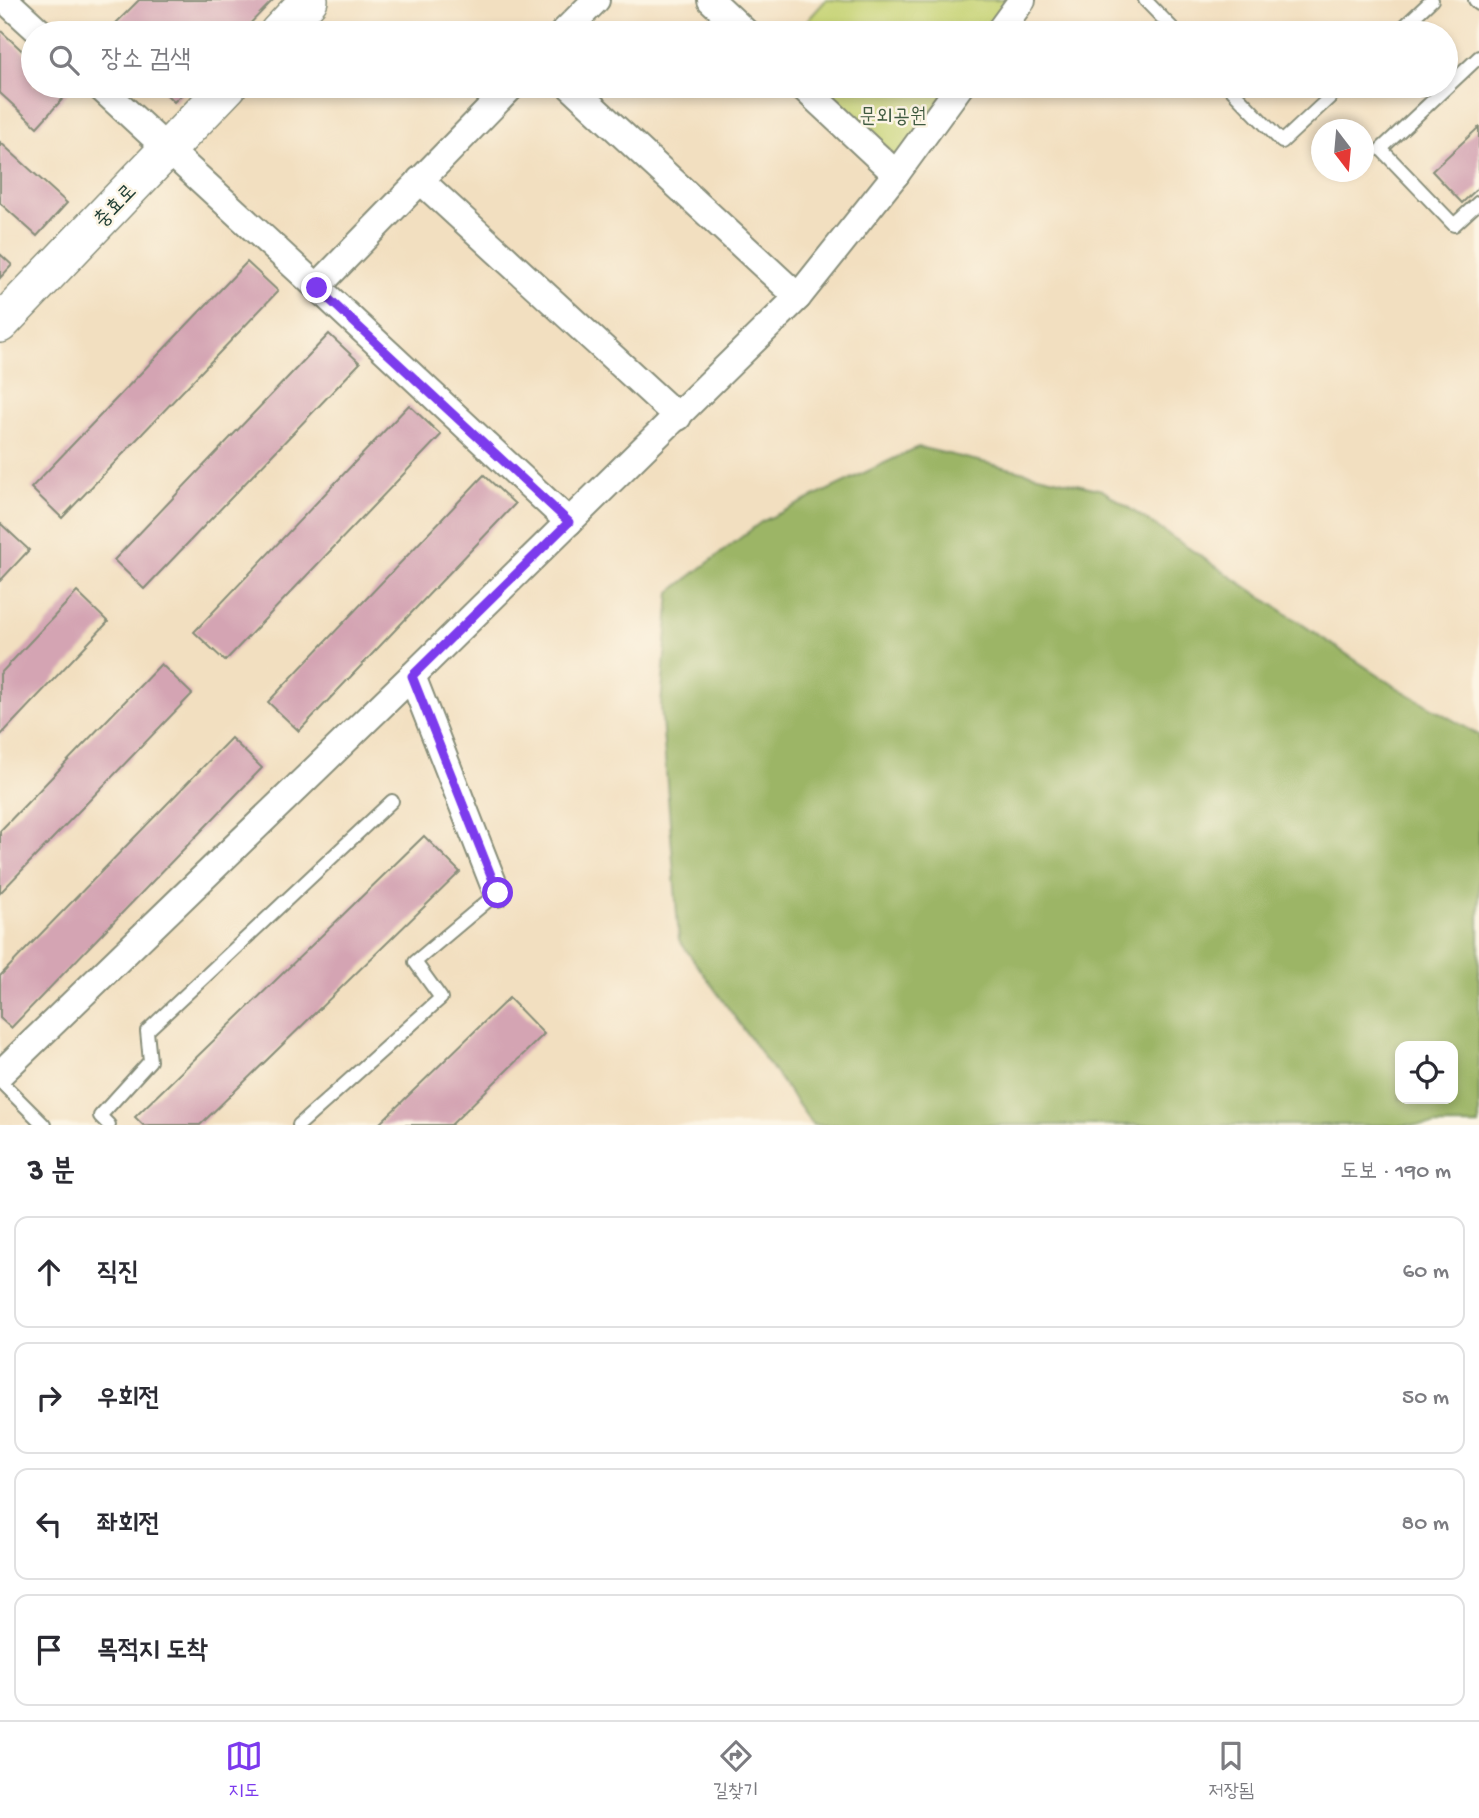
<!DOCTYPE html>
<html lang="ko">
<meta charset="utf-8">
<style>
body{margin:0;font-family:"Gochi Hand","Poor Story",sans-serif;background:#f7f7f7;color:#2b2b33}
.controls{position:absolute;right:21px;bottom:21px;display:grid;overflow:hidden;border-radius:14px;box-shadow:0 4px 10px #0003}
.controls button{width:63px;height:63px;display:grid;place-items:center;padding:0;border:0;border-bottom:2px solid #e1e1e2;background:#fff;color:#2b2b33;font:35px sans-serif}
.compass{position:absolute;left:1311px;top:119px;width:63px;height:63px;border-radius:50%;background:#fff;box-shadow:0 4px 10px #0003;rotate:164deg}
.stop{position:absolute;width:21px;height:21px;margin:-16px;border:5px solid #7c3aed;border-radius:50%;background:#fff}
.stop.end{background:#7c3aed;border-color:#fff;box-shadow:0 2px 7px #0008}
.list{margin:0;padding:0;list-style:none}
h2{display:flex;justify-content:space-between;align-items:center;height:91px;margin:0;padding:0 28px;font-size:30px}
h2 small{font-size:23px;font-weight:400;color:#7c7c81}
.list li{display:grid;grid-template-columns:46px 1fr auto;gap:21px;align-items:center;box-sizing:border-box;height:112px;margin:0 14px 14px;padding:0 14px;border:2px solid #e1e1e2;border-radius:14px}
.list b{display:block;font-size:26px;white-space:nowrap}
.list em{font-size:23px;font-style:normal;color:#7c7c81}
.icon{flex:none;width:38px;height:38px;fill:none;stroke:currentColor;stroke-width:2;stroke-linecap:round;stroke-linejoin:round}
.map{position:relative;flex:none;width:1479px;height:1125px;overflow:hidden}
.search{position:absolute;background:#fff;box-shadow:0 4px 10px #0003;left:21px;right:21px;top:21px;height:77px;display:flex;align-items:center;gap:18px;box-sizing:border-box;padding:0 24px;border-radius:38px;color:#7c7c81;font-size:26px}
.sheet{height:595px;background:#fff}
nav{display:flex;justify-content:space-around;align-items:center;box-sizing:border-box;height:98px;border-top:2px solid #e1e1e2;background:#fff;font-size:19px;color:#7c7c81}
nav a{display:grid;justify-items:center;gap:4px}
nav .on{color:#7c3aed}
.map>svg:first-child{display:block}
.green{fill:#c6d374;stroke:#728854;stroke-width:2}
.forest{fill:#9cb566;stroke:#5e794d;stroke-width:2;fill-rule:evenodd}
.building{fill:#d4a4b3}
.lines{fill:none;stroke-linecap:round;stroke-linejoin:round}
.lane-casing{stroke:#888e7a;stroke-width:16}
.street-casing{stroke:#888e7a;stroke-width:30}
.secondary-casing{stroke:#888e7a;stroke-width:40}
.lane{stroke:#fff;stroke-width:12}
.street{stroke:#fff;stroke-width:26}
.secondary{stroke:#fff;stroke-width:37}
.route{stroke:#7c3aed;stroke-width:9}
.labels{text-anchor:middle;stroke-width:5;stroke-linejoin:round;paint-order:stroke}
.park-label{font-size:21px;fill:#405b41;stroke:#fcf5e5}
.street-label{font-size:21px;fill:#1f3d34;stroke:#fcf5e5}
</style>
<div class="map">
<svg width="1479" height="1125" viewBox="0 0 1479 1125">
<rect width="100%" height="100%" fill="#fcf5e5"/>
<filter id="ink" filterUnits="userSpaceOnUse"><feTurbulence type="fractalNoise" baseFrequency=".0143" numOctaves="2"/><feDisplacementMap in="SourceGraphic" scale="14" xChannelSelector="R" yChannelSelector="G"/><feConvolveMatrix kernelMatrix="1 2 1 2 8 2 1 2 1" color-interpolation-filters="sRGB"/></filter>
<filter id="wash" filterUnits="userSpaceOnUse"><feTurbulence type="fractalNoise" baseFrequency=".00686" numOctaves="4" result="noise"/><feDisplacementMap in="SourceGraphic" scale="28" xChannelSelector="R" yChannelSelector="G"/><feGaussianBlur stdDeviation="1.57" result="paint"/><feColorMatrix in="noise" values="0 0 0 0 0 0 0 0 0 0 0 0 0 0 0 0 0 1.4 0 .05"/><feComposite in="paint" operator="in"/></filter>
<g filter="url(#wash)">
<rect width="100%" height="100%" fill="#f2dfc0"/>
<!-- green -->
<g class="green">
<path d="M826,0H1015L990,33H796Z"/>
<path d="M822,86H951L897,158Z"/>
</g>
<!-- forest -->
<path class="forest" d="M918,447L1102,490L1391,684L1479,735V1125H813L679,940L661,706L670,592L761,522ZM1400,1046H1453V1099H1400Z"/>
<g id="blocks">
<!-- building -->
<g class="building">
<path d="M139,0H273L241,33H106Z"/>
<path d="M0,30L33,61V86H60L68,93L37,127L0,93Z"/>
<path d="M158,86H190L174,102Z"/>
<path d="M1479,127V187L1462,203L1432,171Z"/>
<path d="M0,142L67,203L37,236L0,203Z"/>
<path d="M0,254L12,265L0,278Z"/>
<path d="M247,262L278,291L62,518L31,488Z"/>
<path d="M329,334L360,363L144,589L114,560Z"/>
<path d="M409,405L441,435L225,661L194,632Z"/>
<path d="M484,475L515,504L299,731L268,702Z"/>
<path d="M0,523L29,550L0,581Z"/>
<path d="M77,592L108,622L0,736V674Z"/>
<path d="M161,664L192,694L0,893V831Z"/>
<path d="M231,738L262,768L11,1028L0,1018V976Z"/>
<path d="M424,836L460,872L200,1125H143L135,1117Z"/>
<path d="M509,998L544,1034L451,1125H378Z"/>
</g>
</g>
</g>
<g filter="url(#ink)">
<use href="#blocks" fill-opacity="0" stroke="#888e7a" stroke-width="2"/>
<g class="lines">
<defs>
<g id="lane">
<path d="M1145,0L1177,33"/>
<path d="M1475,0L1479,4"/>
<path d="M1397,33L1432,0"/>
<path d="M1479,57L1381,149L1454,225L1479,202"/>
<path d="M1228,86L1282,142L1342,86"/>
<path d="M0,1081L44,1125"/>
<path d="M109,1125L100,1116L150,1061L147,1031L392,801"/>
<path d="M299,1125L441,998L415,962L497,893"/>
</g>
<g id="street">
<path d="M5,0L41,33"/>
<path d="M711,0L746,33"/>
<path d="M563,33L596,0"/>
<path d="M998,33L1022,0"/>
<path d="M99,86L317,287"/>
<path d="M512,86L317,287L569,522"/>
<path d="M570,86L798,297"/>
<path d="M802,86L896,174"/>
<path d="M420,180L678,417"/>
<path d="M412,676L497,893"/>
<path d="M0,1074L412,676L798,297L896,174L960,86"/>
</g>
<g id="secondary">
<path d="M278,33L309,0"/>
<path d="M0,324L228,86"/>
</g>
</defs>
<!-- lane casing -->
<use href="#lane" class="lane-casing"/>
<!-- street casing -->
<use href="#street" class="street-casing"/>
<!-- secondary casing -->
<use href="#secondary" class="secondary-casing"/>
<!-- lane -->
<use href="#lane" class="lane"/>
<!-- street -->
<use href="#street" class="street"/>
<!-- secondary -->
<use href="#secondary" class="secondary"/>
</g>
</g>
<g class="lines" filter="url(#ink)">
<!-- route -->
<path class="route" d="M317,288L569,522L412,676L498,893"/>
</g>
<g class="labels">
<!-- park labels -->
<g class="park-label">
<text x="893" y="122">문외공원</text>
</g>
<!-- street labels -->
<g class="street-label">
<text transform="translate(114 205) rotate(-46)" y="7">충효로</text>
</g>
</g>
</svg>
<div class="controls">
<button><svg class="icon" aria-label="locate" viewBox="0 0 24 24"><circle cx="12" cy="12" r="6"/><path d="M12 2v4M12 18v4M2 12h4M18 12h4"/></svg></button>
</div>
<svg class="compass" viewBox="-18 -18 36 36"><path d="M0-13l5 13h-10z" fill="#e53935"/><path d="M0 13l5-13h-10z" fill="#7c7c81"/></svg>
<div class="stop" style="left:498px;top:893px"></div>
<div class="stop end" style="left:317px;top:288px"></div>
<div class="search"><svg class="icon" aria-label="search" viewBox="0 0 24 24"><circle cx="10" cy="10" r="6"/><path d="M15 15l6 6"/></svg>장소 검색</div>
</div>
<section class="sheet">
<h2>3 분<small>도보 · 190 m</small></h2>
<ul class="list">
<li><svg class="icon" aria-label="ahead" viewBox="0 0 24 24"><path d="M12 20V5M6 11l6-6 6 6"/></svg><div><b>직진</b></div><em>60 m</em></li>
<li><svg class="icon" aria-label="right" viewBox="0 0 24 24"><path d="M7 20v-9h11M14 6l5 5-5 5"/></svg><div><b>우회전</b></div><em>50 m</em></li>
<li><svg class="icon" aria-label="left" viewBox="0 0 24 24"><path d="M17 20v-9H6M10 6l-5 5 5 5"/></svg><div><b>좌회전</b></div><em>80 m</em></li>
<li><svg class="icon" aria-label="arrive" viewBox="0 0 24 24"><path d="M6 21V4h12l-3 4 3 4H6"/></svg><div><b>목적지 도착</b></div></li>
</ul>
</section>
<nav>
<a class="on"><svg class="icon" aria-label="map" viewBox="0 0 24 24"><path d="M3 6l6-2 6 2 6-2v14l-6 2-6-2-6 2zM9 4v14M15 6v14"/></svg>지도</a>
<a><svg class="icon" aria-label="directions" viewBox="0 0 24 24"><path d="M12 3l9 9-9 9-9-9zM9 14v-3h6M13 9l2 2-2 2"/></svg>길찾기</a>
<a><svg class="icon" aria-label="saved" viewBox="0 0 24 24"><path d="M7 4h10v16l-5-4-5 4z"/></svg>저장됨</a>
</nav>
